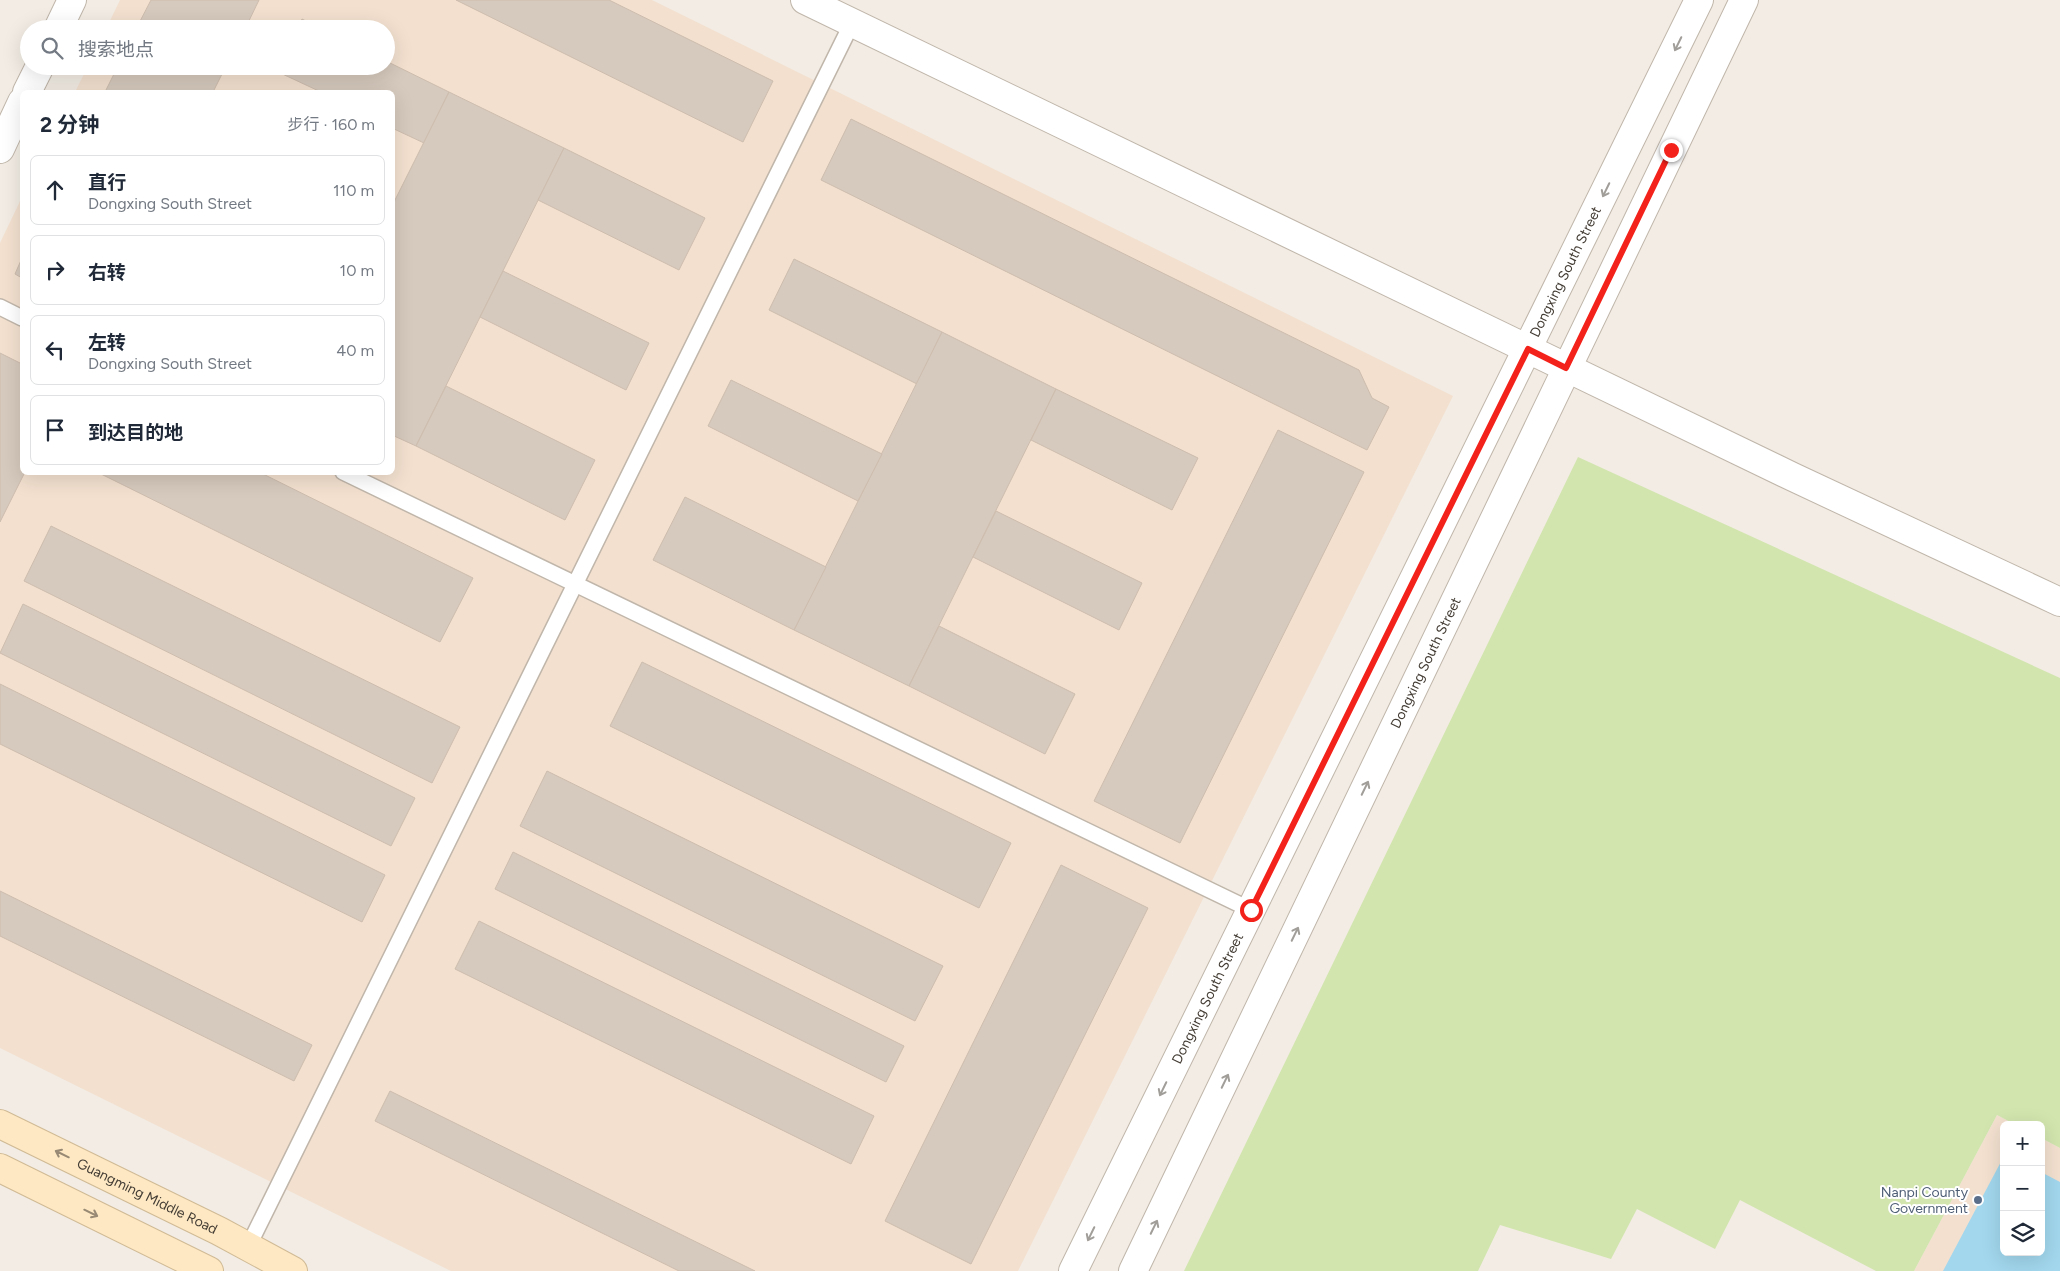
<!DOCTYPE html>
<html lang="zh">
<meta charset="utf-8">
<style>
body{margin:0;font-family:Figtree,"Noto Sans SC",sans-serif;background:#f2f2f3;color:#1f2937}
.controls{position:absolute;right:15px;bottom:15px;display:grid;overflow:hidden;border-radius:8px;box-shadow:0 5px 20px #0002}
.controls button{width:45px;height:45px;display:grid;place-items:center;padding:0;border:0;border-bottom:1px solid #e0e1e3;background:#fff;color:#1f2937;font:25px sans-serif}
.stop{position:absolute;width:15px;height:15px;margin:-11px;border:4px solid #f3221a;border-radius:50%;background:#fff}
.stop.end{background:#f3221a;border-color:#fff;box-shadow:0 1px 5px #0008}
.list{margin:0;padding:0;list-style:none}
h2{display:flex;justify-content:space-between;align-items:center;height:65px;margin:0;padding:0 20px;font-size:21px}
h2 small{font-size:16px;font-weight:400;color:#747a83}
.list li{display:grid;grid-template-columns:32px 1fr auto;gap:15px;align-items:center;box-sizing:border-box;height:70px;margin:0 10px 10px;padding:0 10px;border:1px solid #e0e1e3;border-radius:8px}
.list b{display:block;font-size:19px;white-space:nowrap}
.list p{margin:0;font-size:16px;white-space:nowrap;color:#747a83}
.list em{font-size:16px;font-style:normal;color:#747a83}
.icon{flex:none;width:28px;height:28px;fill:none;stroke:currentColor;stroke-width:2;stroke-linecap:round;stroke-linejoin:round}
.map{position:relative;flex:none;width:2060px;height:1271px;overflow:hidden}
.search{position:absolute;background:#fff;box-shadow:0 5px 20px #0002;left:20px;top:20px;width:375px;height:55px;display:flex;align-items:center;gap:12px;box-sizing:border-box;padding:0 18px;border-radius:28px;color:#747a83;font-size:19px}
.panel{position:absolute;background:#fff;box-shadow:0 5px 20px #0002;left:20px;top:90px;width:375px;height:385px;border-radius:8px}
.map>svg:first-child{display:block}
.commercial{fill:#f3e0cf}
.green{fill:#d2e5ae}
.water{fill:#a2d7ed}
.building{fill:#d6c9bd;stroke:#cdbdae}
.lines{fill:none;stroke-linecap:round;stroke-linejoin:round}
.service-casing{stroke:#c0b6aa;stroke-width:18}
.minor-casing{stroke:#c0b6aa;stroke-width:30}
.tertiary-casing{stroke:#c0b6aa;stroke-width:30}
.secondary-casing{stroke:#d0ba95;stroke-width:30}
.service{stroke:#fff;stroke-width:15}
.minor{stroke:#fff;stroke-width:28}
.tertiary{stroke:#fff;stroke-width:28}
.secondary{stroke:#fde8c3;stroke-width:28}
.oneway{stroke:#a19e9a}
.oneway2{stroke:#978974}
.route{stroke:#f3221a;stroke-width:6}
.service-dot{fill:#5c6f8a;stroke:#fff;stroke-width:2}
.labels{text-anchor:middle;stroke-width:4;stroke-linejoin:round;paint-order:stroke}
.street-label{font-size:14px;fill:#433c34;stroke:#fff}
.service-label{font-size:14px;fill:#4e5e75;stroke:#fff;text-anchor:end}
</style>
<div class="map">
<svg width="2060" height="1271" viewBox="0 0 2060 1271">
<rect width="100%" height="100%" fill="#f2ece4"/>
<!-- commercial -->
<g class="commercial">
<path d="M120,0H652L1453,396L1018,1271H451L0,1048V243L22,197V472H392V92H75L88,66H386V29H106Z"/>
<path d="M1997,1115L2016,1125H2004V1252H2041V1138L2060,1148V1271H1914Z"/>
</g>
<!-- green -->
<path class="green" d="M1578,457L2060,678V1148L2041,1138V1125H2016L1997,1115L1914,1271H1876L1740,1200L1715,1249L1637,1209L1611,1259L1500,1225L1478,1271H1184Z"/>
<!-- water -->
<path class="water" d="M2004,1156V1252H2041V1172L2060,1182V1271H1943Z"/>
<!-- building -->
<g class="building">
<path d="M151,0H259L245,29H136Z"/>
<path d="M456,0H609L773,81L743,142Z"/>
<path d="M302,19L321,29H297Z"/>
<path d="M386,61L449,92L424,143L392,128V92H321L276,71L278,66H386Z"/>
<path d="M118,66H226L213,92H105Z"/>
<path d="M449,92L564,148L416,446L392,435V206Z"/>
<path d="M851,119L1359,370L1372,398L1389,407L1367,450L821,180Z"/>
<path d="M564,148L705,218L679,270L538,200Z"/>
<path d="M22,258V278L15,274Z"/>
<path d="M794,259L942,332L917,384L769,310Z"/>
<path d="M503,271L649,343L626,390L480,317Z"/>
<path d="M942,332L1056,389L909,686L794,630Z"/>
<path d="M0,353L22,364V472H25L0,522Z"/>
<path d="M731,380L882,454L858,501L708,426Z"/>
<path d="M446,386L595,460L565,520L416,446Z"/>
<path d="M1056,389L1198,458L1172,510L1031,440Z"/>
<path d="M1278,430L1364,472L1180,843L1094,801Z"/>
<path d="M97,472H259L473,578L440,642Z"/>
<path d="M685,497L826,567L794,630L653,560Z"/>
<path d="M996,511L1142,583L1119,630L973,557Z"/>
<path d="M51,526L460,727L432,783L24,581Z"/>
<path d="M23,604L415,798L391,846L0,653Z"/>
<path d="M939,626L1075,694L1045,754L909,686Z"/>
<path d="M642,662L1011,843L979,908L610,726Z"/>
<path d="M0,684L385,875L362,922L0,744Z"/>
<path d="M547,771L943,966L915,1021L520,826Z"/>
<path d="M513,852L904,1046L886,1082L495,889Z"/>
<path d="M1061,865L1148,908L971,1264L885,1221Z"/>
<path d="M0,891L312,1045L294,1081L0,936Z"/>
<path d="M479,921L874,1116L851,1164L455,969Z"/>
<path d="M390,1091L755,1271H679L375,1121Z"/>
</g>
<g class="lines">
<defs>
<g id="service">
<path d="M0,307L22,318"/>
<path d="M343,472L1251,910"/>
<path d="M248,1247L852,23"/>
</g>
<g id="minor">
<path d="M58,29L72,0"/>
<path d="M27,92L40,66"/>
<path d="M0,149L22,102"/>
</g>
<g id="tertiary">
<path d="M805,0L1793,477L2060,602"/>
<path id="s1" d="M1073,1271L1699,0"/>
<path id="s2" d="M1133,1271L1744,0"/>
</g>
<g id="secondary">
<path id="s3" d="M0,1124L219,1231L293,1271"/>
<path d="M0,1168L209,1271"/>
</g>
</defs>
<!-- service casing -->
<use href="#service" class="service-casing"/>
<!-- minor casing -->
<use href="#minor" class="minor-casing"/>
<!-- tertiary casing -->
<use href="#tertiary" class="tertiary-casing"/>
<!-- secondary casing -->
<use href="#secondary" class="secondary-casing"/>
<!-- service -->
<use href="#service" class="service"/>
<!-- minor -->
<use href="#minor" class="minor"/>
<!-- tertiary -->
<use href="#tertiary" class="tertiary"/>
<!-- secondary -->
<use href="#secondary" class="secondary"/>
</g>
<!-- one-way arrows -->
<defs><path id="oneway-shaft" d="M-6 0H5M1.5-3L5.5 0L1.5 3" fill="none" stroke-width="1.6" stroke-linecap="round" stroke-linejoin="round" transform="scale(1.25)"/></defs>
<g class="oneway">
<use href="#oneway-shaft" transform="translate(1678 44) rotate(116)"/>
<use href="#oneway-shaft" transform="translate(1606 190) rotate(116)"/>
<use href="#oneway-shaft" transform="translate(1365 788) rotate(-64)"/>
<use href="#oneway-shaft" transform="translate(1295 934) rotate(-64)"/>
<use href="#oneway-shaft" transform="translate(1225 1081) rotate(-64)"/>
<use href="#oneway-shaft" transform="translate(1163 1089) rotate(116)"/>
<use href="#oneway-shaft" transform="translate(1154 1227) rotate(-64)"/>
<use href="#oneway-shaft" transform="translate(1091 1234) rotate(116)"/>
</g>
<g class="oneway2">
<use href="#oneway-shaft" transform="translate(62 1154) rotate(-154)"/>
<use href="#oneway-shaft" transform="translate(91 1213) rotate(26)"/>
</g>
<g class="lines">
<!-- route -->
<path class="route" d="M1251,910L1528,349L1566,368L1671,150"/>
</g>
<!-- markers -->
<circle class="service-dot" cx="1978" cy="1200" r="5"/>
<g class="labels">
<!-- street labels -->
<g class="street-label">
<text dy="5" stroke="none"><textPath href="#s1" startOffset="1114">Dongxing South Street</textPath></text>
<text dy="5" stroke="none"><textPath href="#s2" startOffset="675">Dongxing South Street</textPath></text>
<text dy="5" stroke="none"><textPath href="#s1" startOffset="304">Dongxing South Street</textPath></text>
<text dy="5" stroke="none"><textPath href="#s3" startOffset="164">Guangming Middle Road</textPath></text>
</g>
<!-- service labels -->
<g class="service-label">
<text x="1968" y="1197">Nanpi County<tspan x="1968" dy="16">Government</tspan></text>
</g>
</g>
</svg>
<div class="controls">
<button>+</button>
<button>−</button>
<button><svg class="icon" aria-label="layers" viewBox="0 0 24 24"><path d="M12 4l9 5-9 5-9-5zM3 14l9 5 9-5"/></svg></button>
</div>
<div class="stop" style="left:1251px;top:910px"></div>
<div class="stop end" style="left:1671px;top:150px"></div>
<div class="search"><svg class="icon" aria-label="search" viewBox="0 0 24 24"><circle cx="10" cy="10" r="6"/><path d="M15 15l6 6"/></svg>搜索地点</div>
<section class="panel">
<h2>2 分钟<small>步行 · 160 m</small></h2>
<ul class="list">
<li><svg class="icon" aria-label="ahead" viewBox="0 0 24 24"><path d="M12 20V5M6 11l6-6 6 6"/></svg><div><b>直行</b><p>Dongxing South Street</p></div><em>110 m</em></li>
<li><svg class="icon" aria-label="right" viewBox="0 0 24 24"><path d="M7 20v-9h11M14 6l5 5-5 5"/></svg><div><b>右转</b></div><em>10 m</em></li>
<li><svg class="icon" aria-label="left" viewBox="0 0 24 24"><path d="M17 20v-9H6M10 6l-5 5 5 5"/></svg><div><b>左转</b><p>Dongxing South Street</p></div><em>40 m</em></li>
<li><svg class="icon" aria-label="arrive" viewBox="0 0 24 24"><path d="M6 21V4h12l-3 4 3 4H6"/></svg><div><b>到达目的地</b></div></li>
</ul>
</section>
</div>
